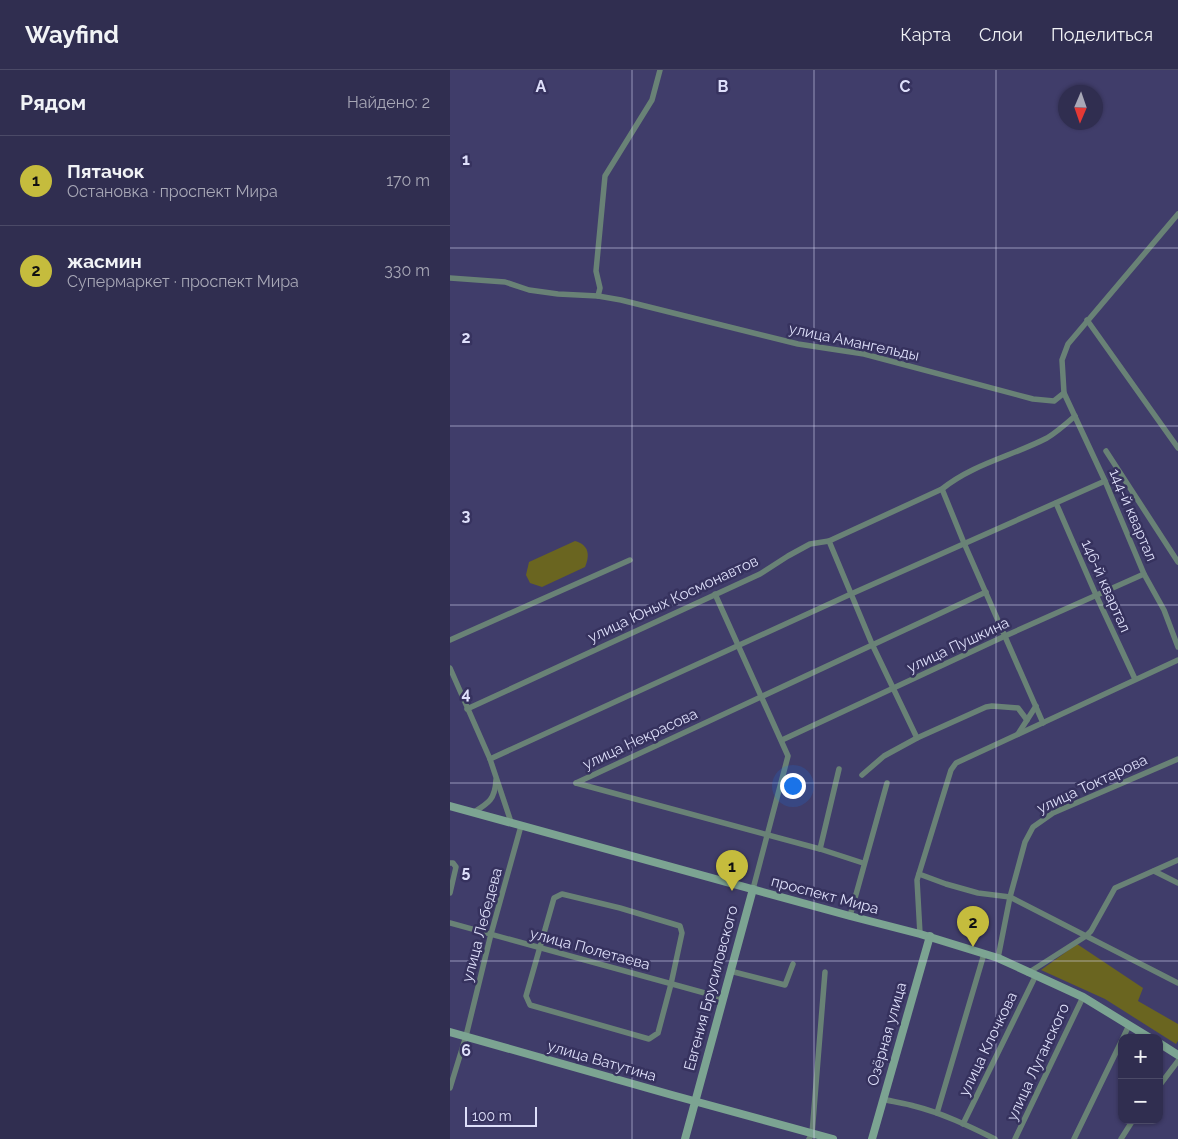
<!DOCTYPE html>
<html lang="ru">
<meta charset="utf-8">
<style>
body{margin:0;font-family:Raleway,sans-serif;background:#3c3a5a;color:#f1f3f6}
.controls{position:absolute;right:15px;bottom:15px;display:grid;overflow:hidden;border-radius:10px;box-shadow:0 1px 4px #0004}
.controls button{width:45px;height:45px;display:grid;place-items:center;padding:0;border:0;border-bottom:1px solid #4b4a67;background:#302e50;color:#f1f3f6;font:25px sans-serif}
.compass{position:absolute;left:608px;top:15px;width:45px;height:45px;border-radius:50%;background:#302e50;box-shadow:0 1px 4px #0004;rotate:182deg}
.scale{position:absolute;left:15px;bottom:12px;width:72px;box-sizing:border-box;padding-left:5px;border:2px solid #dedffa;border-top:0;font-size:14px;line-height:18px;white-space:nowrap;color:#dedffa;-webkit-text-stroke:4px #36325e;paint-order:stroke}
.you{position:absolute;left:342px;top:715px;width:18px;height:18px;margin:-12px;border:4px solid #fff;border-radius:50%;background:#1a73e8;box-shadow:0 0 0 8px #1a73e833}
.badge{display:grid;place-items:center;width:32px;height:32px;border-radius:50%;background:#c5bc3d;color:#111;font-size:16px;font-weight:700}
.pin{position:absolute;translate:-50% -41px;filter:drop-shadow(0 1px 2px #0008)}
.pin::after{content:'';position:absolute;top:26px;width:18px;height:15px;background:inherit;clip-path:polygon(0 0,100% 0,50% 100%)}
.list{margin:0;padding:0;list-style:none}
h2{display:flex;justify-content:space-between;align-items:center;height:65px;margin:0;padding:0 20px;font-size:21px}
h2 small{font-size:16px;font-weight:400;color:#a8a8b7}
.list li{display:grid;grid-template-columns:32px 1fr auto;gap:15px;align-items:center;box-sizing:border-box;height:90px;padding:0 20px;border-top:1px solid #4b4a67}
.list b{display:block;font-size:19px;white-space:nowrap}
.list p{margin:0;font-size:16px;white-space:nowrap;color:#a8a8b7}
.list em{font-size:16px;font-style:normal;color:#a8a8b7}
.map{position:relative;flex:none;width:728px;height:1069px;overflow:hidden}
header{display:flex;align-items:center;gap:30px;box-sizing:border-box;height:70px;padding:0 25px;background:#302e50;border-bottom:1px solid #4b4a67}
header strong{font-size:24px}
nav{display:flex;gap:28px;margin-inline-start:auto;font-size:18px}
main{display:flex}
aside{flex:1;background:#302e50}
.map>svg:first-child{display:block}
.green{fill:#6a6520}
.lines{fill:none;stroke-linecap:round;stroke-linejoin:round}
.street{stroke:#698276;stroke-width:5.5}
.secondary{stroke:#7ca492;stroke-width:8}
.grid{fill:none;stroke:#dedffa;stroke-width:1;stroke-opacity:0.55}
.labels{text-anchor:middle;stroke-width:5;stroke-linejoin:round;paint-order:stroke}
.street-label{font-size:15px;fill:#dedffa;stroke:#36325e}
.grid-label{font-size:16px;text-anchor:middle;font-weight:bold;fill:#dedffa;stroke:#36325e;stroke-width:5;stroke-linejoin:round;paint-order:stroke}
</style>
<header>
<strong>Wayfind</strong>
<nav><a>Карта</a><a>Слои</a><a>Поделиться</a></nav>
</header>
<main>
<aside>
<h2>Рядом<small>Найдено: 2</small></h2>
<ul class="list">
<li><span class="badge">1</span><div><b>Пятачок</b><p>Остановка · проспект Мира</p></div><em>170 m</em></li>
<li><span class="badge">2</span><div><b>жасмин</b><p>Супермаркет · проспект Мира</p></div><em>330 m</em></li>
</ul>
</aside>
<div class="map">
<svg width="728" height="1069" viewBox="0 0 728 1069">
<rect width="100%" height="100%" fill="#403d6a"/>
<!-- green -->
<g class="green">
<path d="M125,471C139,475 140,485 135,497L92,517L80,513L76,505L79,492Z"/>
<path d="M627,874L693,918L688,931L728,954V971L726,974L655,929L591,900Z"/>
</g>
<g class="lines">
<!-- street -->
<g class="street">
<path d="M0,208L55,212L79,220L108,224L148,226L171,230L348,274L414,284L583,329L604,331L614,323L612,290L618,274L728,144"/>
<path d="M148,226L150,218L146,201L155,106L202,30L210,0"/>
<path d="M637,250L728,378"/>
<path d="M614,323L655,411L694,504L714,540L728,577"/>
<path d="M656,381L728,492"/>
<path d="M492,419L514,473L593,653"/>
<path d="M606,433L646,525L685,609"/>
<path d="M379,471L422,574L467,668"/>
<path d="M265,524L338,686L303,819"/>
<path d="M0,570L180,490"/>
<path d="M0,598L40,689L61,752"/>
<path d="M17,639L310,504L338,486L360,474L379,471L492,419C523,394 562,386 597,368C607,362 616,354 625,346"/>
<path d="M568,664L586,636"/>
<path d="M332,670L555,566L694,504"/>
<path d="M40,689L401,524L655,411"/>
<path d="M412,705L434,686L467,668L536,637L542,636L568,638L577,650"/>
<path d="M126,713L536,522"/>
<path d="M126,713L370,779L413,793"/>
<path d="M24,742C39,733 45,729 46,710"/>
<path d="M370,779L389,699"/>
<path d="M0,793H3L6,797L0,823"/>
<path d="M704,801L728,813"/>
<path d="M469,804L496,814L528,823L560,827L728,913"/>
<path d="M112,824L170,838L230,856L232,863L221,914L208,963L199,969L80,935L76,926L104,828Z"/>
<path d="M400,846L437,713"/>
<path d="M0,853L273,928"/>
<path d="M470,864L467,810L501,700L506,693L728,590"/>
<path d="M548,888L560,827L575,772L583,757L603,743L728,689"/>
<path d="M280,901L335,915L343,894"/>
<path d="M578,903L636,866L641,861L665,818L728,790"/>
<path d="M673,968L679,955"/>
<path d="M709,1016L728,991"/>
<path d="M0,1018L16,966L41,864L71,756"/>
<path d="M433,1029C443,1032 454,1033 464,1036C492,1043 519,1056 545,1069"/>
<path d="M487,1043L534,884"/>
<path d="M513,1054L586,905"/>
<path d="M359,1069L362,1064L375,902"/>
<path d="M565,1069L633,927"/>
<path d="M624,1069L672,970"/>
<path d="M671,1069L683,1050"/>
</g>
<!-- secondary -->
<g class="secondary">
<path d="M0,736L400,846L470,864L548,888L633,927L700,968"/>
<path d="M0,962L222,1025L383,1069"/>
<path d="M709,973L728,985"/>
<path d="M235,1069L303,819"/>
<path d="M422,1069L480,866"/>
</g>
</g>
<!-- grid -->
<path class="grid" d="M182,0V1069M364,0V1069M546,0V1069M0,178H728M0,356H728M0,535H728M0,713H728M0,891H728"/>
<g class="labels">
<!-- street labels -->
<g class="street-label">
<text transform="translate(404 272) rotate(12)" y="5">улица Амангельды</text>
<text transform="translate(683 445) rotate(67)" y="5">144-й квартал</text>
<text transform="translate(656 516) rotate(66)" y="5">146-й квартал</text>
<text transform="translate(223 529) rotate(-25)" y="5">улица Юных Космонавтов</text>
<text transform="translate(508 575) rotate(-25)" y="5">улица Пушкина</text>
<text transform="translate(190 669) rotate(-25)" y="5">улица Некрасова</text>
<text transform="translate(642 714) rotate(-25)" y="5">улица Токтарова</text>
<text transform="translate(375 825) rotate(15)" y="5">проспект Мира</text>
<text transform="translate(32 855) rotate(-75)" y="5">улица Лебедева</text>
<text transform="translate(140 879) rotate(15)" y="5">улица Полетаева</text>
<text transform="translate(261 918) rotate(-75)" y="5">Евгения Брусиловского</text>
<text transform="translate(437 964) rotate(-74)" y="5">Озёрная улица</text>
<text transform="translate(538 974) rotate(-64)" y="5">улица Клочкова</text>
<text transform="translate(152 991) rotate(16)" y="5">улица Ватутина</text>
<text transform="translate(588 992) rotate(-65)" y="5">улица Луганского</text>
</g>
</g>
<g class="grid-label">
<text x="91" y="22">A</text>
<text x="273" y="22">B</text>
<text x="455" y="22">C</text>
<text x="16" y="95">1</text>
<text x="16" y="273">2</text>
<text x="16" y="451">3</text>
<text x="16" y="629">4</text>
<text x="16" y="807">5</text>
<text x="16" y="986">6</text>
</g>
</svg>
<div class="controls">
<button>+</button>
<button>−</button>
</div>
<svg class="compass" viewBox="-18 -18 36 36"><path d="M0-13l5 13h-10z" fill="#e53935"/><path d="M0 13l5-13h-10z" fill="#a8a8b7"/></svg>
<div class="scale">100 m</div>
<div class="you"></div>
<div class="pin badge" style="left:282px;top:821px">1</div>
<div class="pin badge" style="left:523px;top:877px">2</div>
</div>
</main>
